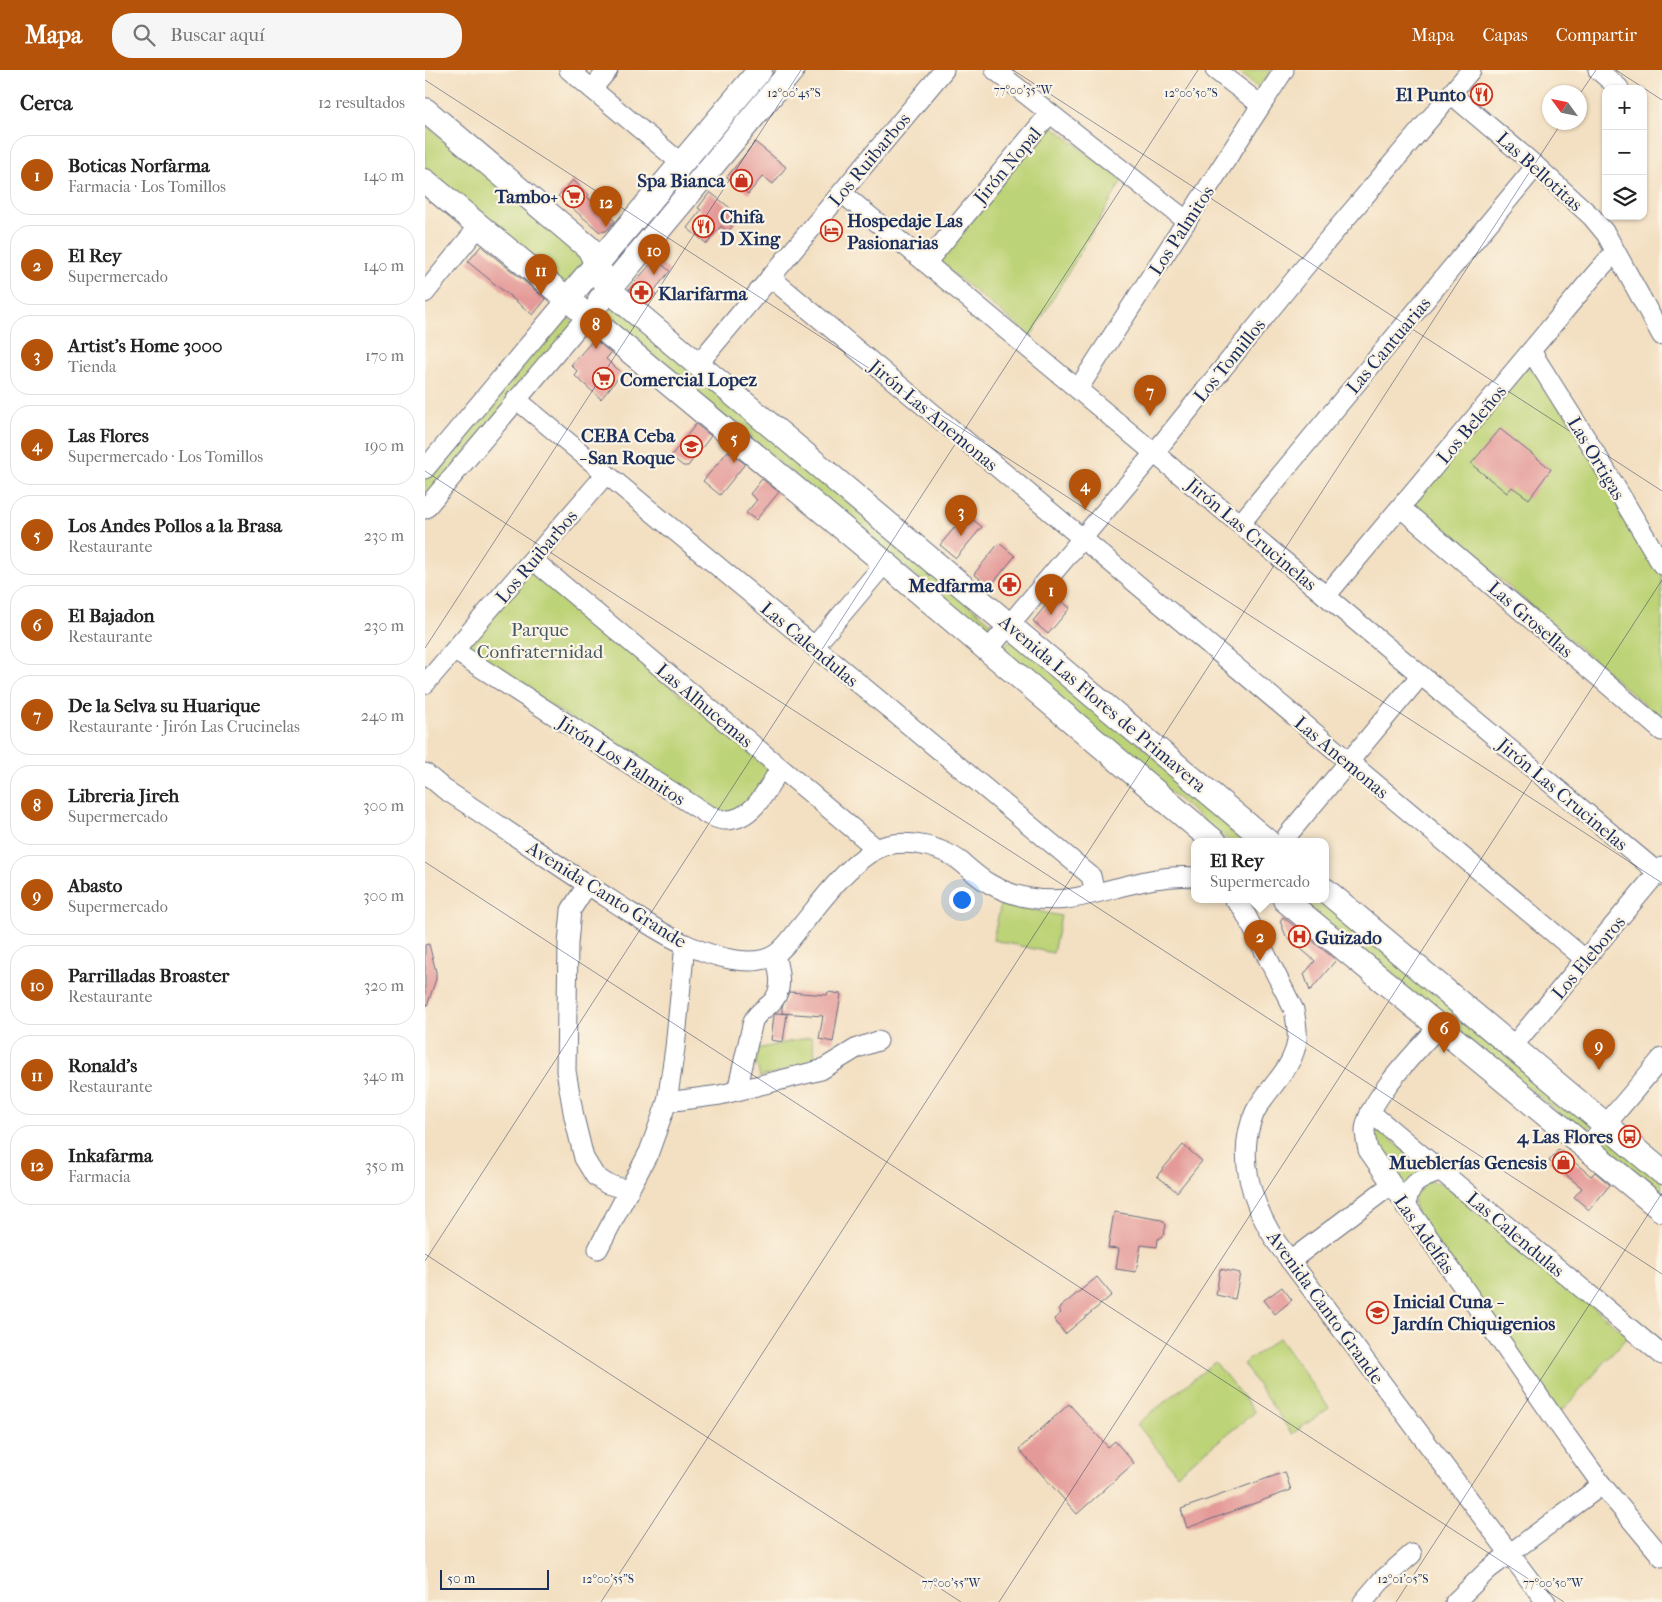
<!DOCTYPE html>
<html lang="es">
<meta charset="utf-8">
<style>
body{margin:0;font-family:"IM FELL French Canon",serif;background:#f6f6f6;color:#222}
.controls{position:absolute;right:15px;top:15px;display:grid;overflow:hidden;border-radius:10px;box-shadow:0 1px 4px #0004}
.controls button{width:45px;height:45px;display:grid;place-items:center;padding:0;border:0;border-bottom:1px solid #e0e0e0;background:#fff;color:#222;font:25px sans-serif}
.compass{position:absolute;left:1117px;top:15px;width:45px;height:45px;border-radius:50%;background:#fff;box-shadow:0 1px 4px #0004;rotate:303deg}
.scale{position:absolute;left:15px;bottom:12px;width:109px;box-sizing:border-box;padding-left:5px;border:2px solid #1b2f5e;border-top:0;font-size:14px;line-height:18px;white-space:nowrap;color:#1b2f5e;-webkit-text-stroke:4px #fcf5e5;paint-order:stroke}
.you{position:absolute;left:536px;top:829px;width:18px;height:18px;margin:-12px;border:4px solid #fff;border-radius:50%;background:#1a73e8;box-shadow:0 0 0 8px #1a73e833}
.badge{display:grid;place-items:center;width:32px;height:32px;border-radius:50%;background:#b45309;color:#fff;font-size:16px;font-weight:700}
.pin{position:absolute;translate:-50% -41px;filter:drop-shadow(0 1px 2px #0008)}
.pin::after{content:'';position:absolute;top:26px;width:18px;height:15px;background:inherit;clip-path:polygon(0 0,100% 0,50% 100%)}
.popup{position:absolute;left:766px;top:768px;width:138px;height:65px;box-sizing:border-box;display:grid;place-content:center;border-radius:10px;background:#fff;filter:drop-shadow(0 1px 4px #0005);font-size:16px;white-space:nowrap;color:#767676}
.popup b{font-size:19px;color:#222}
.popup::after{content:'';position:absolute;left:50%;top:100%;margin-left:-10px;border:10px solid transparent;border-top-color:#fff}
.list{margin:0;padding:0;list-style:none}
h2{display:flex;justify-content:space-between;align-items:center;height:65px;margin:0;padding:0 20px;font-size:21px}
h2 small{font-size:16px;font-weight:400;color:#767676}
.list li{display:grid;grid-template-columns:32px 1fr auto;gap:15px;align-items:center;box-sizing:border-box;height:80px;margin:0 10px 10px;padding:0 10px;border:1px solid #e0e0e0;border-radius:20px}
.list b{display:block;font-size:19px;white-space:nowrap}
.list p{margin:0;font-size:16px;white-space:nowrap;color:#767676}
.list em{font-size:16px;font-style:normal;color:#767676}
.icon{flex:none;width:28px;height:28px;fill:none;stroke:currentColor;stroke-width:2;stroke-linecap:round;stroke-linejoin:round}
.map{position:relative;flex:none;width:1237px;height:1532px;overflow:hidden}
header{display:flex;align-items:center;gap:30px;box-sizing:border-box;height:70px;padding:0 25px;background:#b45309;color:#fff}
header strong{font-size:24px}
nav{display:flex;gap:28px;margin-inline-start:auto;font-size:18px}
.search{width:350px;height:45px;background:#f6f6f6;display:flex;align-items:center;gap:12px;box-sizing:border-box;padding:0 18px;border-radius:20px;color:#767676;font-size:19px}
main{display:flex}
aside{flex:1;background:#fff}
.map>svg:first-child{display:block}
.green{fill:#bdd377;stroke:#6c816a}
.building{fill:#e49a98}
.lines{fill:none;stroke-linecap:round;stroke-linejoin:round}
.minor-casing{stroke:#676d81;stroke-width:21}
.major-casing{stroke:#676d81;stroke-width:26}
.minor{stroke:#fff;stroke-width:19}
.major{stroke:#fff;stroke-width:24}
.ticks{fill:none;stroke:#1b2f5e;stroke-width:1;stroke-opacity:0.45}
.labels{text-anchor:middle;stroke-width:4.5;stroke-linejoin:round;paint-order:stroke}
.poi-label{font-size:19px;font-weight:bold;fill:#1b2f5e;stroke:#fcf5e5;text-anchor:end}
.street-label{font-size:19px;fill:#1b2f5e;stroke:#fcf5e5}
.park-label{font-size:19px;fill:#445864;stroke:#fcf5e5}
.ticks-label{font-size:12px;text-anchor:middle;fill:#1b2f5e;stroke:#fcf5e5;stroke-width:4.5;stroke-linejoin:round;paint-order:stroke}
</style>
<header>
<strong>Mapa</strong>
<div class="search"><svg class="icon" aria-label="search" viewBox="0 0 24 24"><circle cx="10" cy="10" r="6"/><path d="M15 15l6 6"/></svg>Buscar aquí</div>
<nav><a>Mapa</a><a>Capas</a><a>Compartir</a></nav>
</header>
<main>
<aside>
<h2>Cerca<small>12 resultados</small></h2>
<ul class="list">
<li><span class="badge">1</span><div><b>Boticas Norfarma</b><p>Farmacia · Los Tomillos</p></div><em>140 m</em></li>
<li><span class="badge">2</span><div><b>El Rey</b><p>Supermercado</p></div><em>140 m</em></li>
<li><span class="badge">3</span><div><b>Artist's Home 3000</b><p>Tienda</p></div><em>170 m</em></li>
<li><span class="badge">4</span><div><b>Las Flores</b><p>Supermercado · Los Tomillos</p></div><em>190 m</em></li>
<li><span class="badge">5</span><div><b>Los Andes Pollos a la Brasa</b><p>Restaurante</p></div><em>230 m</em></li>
<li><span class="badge">6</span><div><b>El Bajadon</b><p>Restaurante</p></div><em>230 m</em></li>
<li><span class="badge">7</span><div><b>De la Selva su Huarique</b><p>Restaurante · Jirón Las Crucinelas</p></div><em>240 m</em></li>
<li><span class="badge">8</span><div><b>Libreria Jireh</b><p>Supermercado</p></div><em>300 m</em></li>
<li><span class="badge">9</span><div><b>Abasto</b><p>Supermercado</p></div><em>300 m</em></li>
<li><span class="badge">10</span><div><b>Parrilladas Broaster</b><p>Restaurante</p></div><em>320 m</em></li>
<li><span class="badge">11</span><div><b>Ronald's</b><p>Restaurante</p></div><em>340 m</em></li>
<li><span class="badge">12</span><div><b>Inkafarma</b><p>Farmacia</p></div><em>350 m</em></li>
</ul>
</aside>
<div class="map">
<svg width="1237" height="1532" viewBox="0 0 1237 1532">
<rect width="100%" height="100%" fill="#fcf5e5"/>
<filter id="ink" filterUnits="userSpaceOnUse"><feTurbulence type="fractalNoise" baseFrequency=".02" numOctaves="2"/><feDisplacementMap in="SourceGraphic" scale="10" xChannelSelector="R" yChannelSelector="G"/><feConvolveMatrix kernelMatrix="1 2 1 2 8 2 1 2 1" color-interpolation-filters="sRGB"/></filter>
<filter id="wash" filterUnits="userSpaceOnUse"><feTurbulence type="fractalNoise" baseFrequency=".0096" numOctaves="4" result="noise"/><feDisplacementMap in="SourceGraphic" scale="20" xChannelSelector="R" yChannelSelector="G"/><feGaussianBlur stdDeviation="1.12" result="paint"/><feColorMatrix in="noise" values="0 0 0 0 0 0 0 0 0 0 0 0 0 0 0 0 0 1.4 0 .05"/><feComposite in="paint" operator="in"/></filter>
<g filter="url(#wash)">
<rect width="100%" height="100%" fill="#f3dfc1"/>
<!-- green -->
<g class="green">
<path d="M811,0H846L835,17H832Z"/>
<path d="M0,54L159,186V191L141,213H136L0,99Z"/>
<path d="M625,54L697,111L606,266L512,191Z"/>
<path d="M185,231L567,554L558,563L176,243Z"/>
<path d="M138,244L150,254L0,431V408Z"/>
<path d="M1101,298H1112L1237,503V650L989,434Z"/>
<path d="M108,499L344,700L342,710L313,741L300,742L285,737L45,584L44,573Z"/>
<path d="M587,569L834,772H805L579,585L576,578Z"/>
<path d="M875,830H900L1167,1054L1161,1061L1157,1062Z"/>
<path d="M576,833L636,846L628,883L568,870Z"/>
<path d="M386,967L392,993L335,1007L328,980Z"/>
<path d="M947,1056L1005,1099L977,1125L949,1080Z"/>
<path d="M1180,1063L1237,1107V1129L1174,1076Z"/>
<path d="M1004,1111L1019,1114L1203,1266L1135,1343L991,1143L988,1127Z"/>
<path d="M854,1268L904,1338L867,1364L818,1294Z"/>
<path d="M790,1292L830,1342L752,1404L712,1354Z"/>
</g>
<g id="blocks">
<!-- building -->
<g class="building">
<path d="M330,72L361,97L348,114L338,106L323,124L302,107Z"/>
<path d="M148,110L164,125L162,127L190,151L181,161L175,162L133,126Z"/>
<path d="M285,122L315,146L303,162L296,156L282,174L262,158L276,140L273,138Z"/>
<path d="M56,176L121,229L108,245L43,192Z"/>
<path d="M230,189L245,201L228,222L231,224L222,234L204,219Z"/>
<path d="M169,269L186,283L181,289L197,303L176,329L150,306L153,302L146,295Z"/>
<path d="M271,354L286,366L263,396H258L246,386Z"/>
<path d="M1075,359L1126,399L1104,429L1087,417L1082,423L1046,394Z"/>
<path d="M303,381L320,394L295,425L278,411Z"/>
<path d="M337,409L354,422L331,450L321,443L332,430L325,424Z"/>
<path d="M541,444L557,457L531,488L515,475Z"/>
<path d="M574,473L590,486L565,517L549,504Z"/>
<path d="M629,525L645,538L623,564L608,551Z"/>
<path d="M858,847L911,890L885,921L879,904L890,891L861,866L855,851Z"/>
<path d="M4,874L11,902V909L2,936L0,935V875Z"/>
<path d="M364,922L402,925L403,922L416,924L408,972L394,969L398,946L357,943V937Z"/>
<path d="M352,943L362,944L358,972L346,970L349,945Z"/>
<path d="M758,1075L777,1091L752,1122L732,1106Z"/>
<path d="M1134,1079L1166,1106L1170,1102L1185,1115L1164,1140L1149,1127L1157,1118L1124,1091Z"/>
<path d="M689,1142L737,1150L741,1155L739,1165L733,1169L732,1177L716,1175L711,1202L691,1199L694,1179L683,1178Z"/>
<path d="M795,1199L815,1203L810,1229L791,1225Z"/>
<path d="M672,1207L687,1225L640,1264L629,1249L636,1243L633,1239Z"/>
<path d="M857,1217L867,1230L850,1244L839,1230Z"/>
<path d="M644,1334L683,1377L690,1371L709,1393L652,1444L594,1379Z"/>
<path d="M860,1402L866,1420L762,1458L756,1439Z"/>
</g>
</g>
</g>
<g filter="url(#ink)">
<use href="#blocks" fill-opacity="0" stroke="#676d81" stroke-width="1"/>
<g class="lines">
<defs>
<g id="minor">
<path d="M144,0L256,93"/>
<path d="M570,0L762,151"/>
<path d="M790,0L836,35"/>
<path d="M1173,0L1194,18"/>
<path d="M167,19L183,0"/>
<path d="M1026,24L1111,96L1167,147L1181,164L1237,266"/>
<path d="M417,123L1237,806"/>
<path d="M501,193L625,43"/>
<path d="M345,207L1161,890"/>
<path d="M0,223L54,156"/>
<path d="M1106,281L1171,384L1237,495"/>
<path d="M273,294L519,0"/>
<path d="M653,319L859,0"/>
<path d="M91,329L666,806L670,823"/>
<path d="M0,399L143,228"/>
<path d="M976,438L1237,661"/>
<path d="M0,439L163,245"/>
<path d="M815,454L1111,96"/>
<path d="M108,490L452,779"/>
<path d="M901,526L1171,203L1190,182"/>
<path d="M389,577L460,493"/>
<path d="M563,580L730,382L879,198L1046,0"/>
<path d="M30,581L283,745C289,747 296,751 302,750C329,749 342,719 355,699"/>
<path d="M0,614L181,404"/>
<path d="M0,703L19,719C75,755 130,794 186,830C210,845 234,863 260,874C284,885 327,900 351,884C361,877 368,866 376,856C397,831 430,783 463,775C487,770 516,777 535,791C545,799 554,808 565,814C588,827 616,832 642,829C684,823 727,803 770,807"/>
<path d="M862,766L996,605"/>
<path d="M162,815L146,840L143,874L141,1001L149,1047L159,1088L170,1106L182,1114L203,1120"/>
<path d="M810,830L817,837L869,940C871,950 873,960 872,970C869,999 842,1018 830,1042C810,1085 827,1135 852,1173L1121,1532"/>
<path d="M1014,956C993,980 943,1029 940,1060C940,1067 942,1074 943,1080L1138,1361L1177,1415L1237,1487"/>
<path d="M1088,976L1237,797"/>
<path d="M312,1021L328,951C333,942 338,940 345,934C360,921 354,901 350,885"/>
<path d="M242,1032L295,1025L396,1000L432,978L453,971"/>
<path d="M945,1042L1237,1285"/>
<path d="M1161,1078L1237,988"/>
<path d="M981,1138C983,1112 994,1109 1017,1101"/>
<path d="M173,1179L224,1082L242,1032L250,978L260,874"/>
<path d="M865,1191L966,1115"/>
<path d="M938,1532L956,1511L987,1484"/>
<path d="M1030,1532L1064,1499L1177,1415"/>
</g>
<g id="major">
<path d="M0,40L164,178L184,220L843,772"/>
<path d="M0,111L460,493L790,772"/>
<path d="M143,228L335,0"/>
<path d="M175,230L367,0"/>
<path d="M900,820L1237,1102"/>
<path d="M860,830L1237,1140"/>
</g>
</defs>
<!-- minor casing -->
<use href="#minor" class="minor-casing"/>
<!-- major casing -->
<use href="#major" class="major-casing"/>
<!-- minor -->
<use href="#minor" class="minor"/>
<!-- major -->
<use href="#major" class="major"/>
</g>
</g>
<!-- ticks -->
<path class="ticks" d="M588,0L1237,421M1191,0L1237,30M0,10L1237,813M1154,25L1171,0M0,401L1237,1204M0,578L376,0M0,792L1139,1532M0,1184L536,1532M0,1191L773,0M176,1532L1137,52M574,1532L1237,510M971,1532L1237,1123"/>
<!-- icons -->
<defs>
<symbol id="restaurant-ring" viewBox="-11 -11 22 22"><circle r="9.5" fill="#fcf5e5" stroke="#c8321e" stroke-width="1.5"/><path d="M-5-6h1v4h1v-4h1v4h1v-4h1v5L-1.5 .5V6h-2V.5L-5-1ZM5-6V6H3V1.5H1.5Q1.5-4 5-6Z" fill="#c8321e"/></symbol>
<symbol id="shop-ring" viewBox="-11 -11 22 22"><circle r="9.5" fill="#fcf5e5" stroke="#c8321e" stroke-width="1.5"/><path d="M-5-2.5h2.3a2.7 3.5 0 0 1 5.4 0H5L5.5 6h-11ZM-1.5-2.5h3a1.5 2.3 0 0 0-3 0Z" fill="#c8321e"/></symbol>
<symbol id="supermarket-ring" viewBox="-11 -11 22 22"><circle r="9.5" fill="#fcf5e5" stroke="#c8321e" stroke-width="1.5"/><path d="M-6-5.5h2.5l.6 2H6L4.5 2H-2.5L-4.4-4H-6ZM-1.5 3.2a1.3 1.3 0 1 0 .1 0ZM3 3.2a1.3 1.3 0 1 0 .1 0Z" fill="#c8321e"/></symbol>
<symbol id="hotel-ring" viewBox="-11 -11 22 22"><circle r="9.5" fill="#fcf5e5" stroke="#c8321e" stroke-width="1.5"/><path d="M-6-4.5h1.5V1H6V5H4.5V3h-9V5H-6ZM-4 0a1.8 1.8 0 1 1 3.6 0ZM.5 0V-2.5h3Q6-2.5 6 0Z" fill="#c8321e"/></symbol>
<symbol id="pharmacy-ring" viewBox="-11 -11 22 22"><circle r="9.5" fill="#fcf5e5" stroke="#c8321e" stroke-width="1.5"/><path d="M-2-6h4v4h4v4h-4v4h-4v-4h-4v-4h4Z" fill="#c8321e"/></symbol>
<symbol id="school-ring" viewBox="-11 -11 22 22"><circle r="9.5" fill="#fcf5e5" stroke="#c8321e" stroke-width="1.5"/><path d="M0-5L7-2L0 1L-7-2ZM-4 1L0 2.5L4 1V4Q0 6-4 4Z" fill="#c8321e"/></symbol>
<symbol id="hospital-ring" viewBox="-11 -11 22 22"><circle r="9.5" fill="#fcf5e5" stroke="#c8321e" stroke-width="1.5"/><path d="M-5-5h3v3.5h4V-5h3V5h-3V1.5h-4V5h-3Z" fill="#c8321e"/></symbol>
<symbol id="bus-ring" viewBox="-11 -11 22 22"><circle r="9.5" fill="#fcf5e5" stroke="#c8321e" stroke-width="1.5"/><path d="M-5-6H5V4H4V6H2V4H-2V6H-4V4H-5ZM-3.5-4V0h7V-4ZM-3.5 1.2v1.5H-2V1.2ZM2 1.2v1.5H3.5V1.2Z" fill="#c8321e"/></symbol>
</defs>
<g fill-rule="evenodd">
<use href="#restaurant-ring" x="1044" y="12" width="25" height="25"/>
<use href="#shop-ring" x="304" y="98" width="25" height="25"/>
<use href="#supermarket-ring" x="136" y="114" width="25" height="25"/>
<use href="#restaurant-ring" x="266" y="144" width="25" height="25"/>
<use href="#hotel-ring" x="394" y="148" width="25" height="25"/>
<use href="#pharmacy-ring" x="204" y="210" width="25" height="25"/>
<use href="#supermarket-ring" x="166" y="296" width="25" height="25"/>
<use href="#school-ring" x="254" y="364" width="25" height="25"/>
<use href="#pharmacy-ring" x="572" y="502" width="25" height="25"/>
<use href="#hospital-ring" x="862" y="854" width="25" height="25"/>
<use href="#bus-ring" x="1192" y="1054" width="25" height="25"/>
<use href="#shop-ring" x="1126" y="1080" width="25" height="25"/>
<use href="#school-ring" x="940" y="1230" width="25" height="25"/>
</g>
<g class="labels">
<!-- poi labels -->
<g class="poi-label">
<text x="1041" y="31">El Punto</text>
<text x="300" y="117">Spa Bianca</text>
<text x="133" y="133">Tambo+</text>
<text x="295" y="153" text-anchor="start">Chifa<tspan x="295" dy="22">D Xing</tspan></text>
<text x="422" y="157" text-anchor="start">Hospedaje Las<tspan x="422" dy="22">Pasionarias</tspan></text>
<text x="233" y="230" text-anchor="start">Klarifarma</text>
<text x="195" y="316" text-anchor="start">Comercial Lopez</text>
<text x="250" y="372">CEBA Ceba<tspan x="250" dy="22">- San Roque</tspan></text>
<text x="568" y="522">Medfarma</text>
<text x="890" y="874" text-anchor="start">Guizado</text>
<text x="1188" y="1073">4 Las Flores</text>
<text x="1122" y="1099">Mueblerías Genesis</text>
<text x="968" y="1238" text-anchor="start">Inicial Cuna -<tspan x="968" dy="22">Jardín Chiquigenios</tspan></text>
</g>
<!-- street labels -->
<g class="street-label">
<text transform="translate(444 89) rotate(-50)" y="7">Los Ruibarbos</text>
<text transform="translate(582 95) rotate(-50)" y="7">Jirón Nopal</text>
<text transform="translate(1115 101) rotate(42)" y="7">Las Bellotitas</text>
<text transform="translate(756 160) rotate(-57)" y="7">Los Palmitos</text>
<text transform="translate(963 275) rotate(-50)" y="7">Las Cantuarias</text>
<text transform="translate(804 290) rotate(-51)" y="7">Los Tomillos</text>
<text transform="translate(509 345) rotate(40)" y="7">Jirón Las Anemonas</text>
<text transform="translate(1046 354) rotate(-50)" y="7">Los Beleños</text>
<text transform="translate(1172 388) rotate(59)" y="7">Las Ortigas</text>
<text transform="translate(827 464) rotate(40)" y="7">Jirón Las Crucinelas</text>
<text transform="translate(111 486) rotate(-50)" y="7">Los Ruibarbos</text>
<text transform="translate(1106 549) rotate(41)" y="7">Las Grosellas</text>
<text transform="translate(385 574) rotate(40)" y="7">Las Calendulas</text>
<text transform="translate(678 633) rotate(40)" y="7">Avenida Las Flores de Primavera</text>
<text transform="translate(280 635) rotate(40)" y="7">Las Alhucemas</text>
<text transform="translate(917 687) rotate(40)" y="7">Las Anemonas</text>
<text transform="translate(197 690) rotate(33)" y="7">Jirón Los Palmitos</text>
<text transform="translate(1138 724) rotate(40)" y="7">Jirón Las Crucinelas</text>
<text transform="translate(182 824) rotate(32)" y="7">Avenida Canto Grande</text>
<text transform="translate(1163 887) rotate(-50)" y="7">Los Eleboros</text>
<text transform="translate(1000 1164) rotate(55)" y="7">Las Adelfas</text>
<text transform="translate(1091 1164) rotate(40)" y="7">Las Calendulas</text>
<text transform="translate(901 1237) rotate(54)" y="7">Avenida Canto Grande</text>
</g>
<!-- park labels -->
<g class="park-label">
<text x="115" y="566">Parque<tspan x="115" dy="22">Confraternidad</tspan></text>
</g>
</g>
<g class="ticks-label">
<text x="598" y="24">77°00'35"W</text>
<text x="369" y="27">12°00'45"S</text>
<text x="766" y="27">12°00'50"S</text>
<text x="183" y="1513">12°00'55"S</text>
<text x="978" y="1513">12°01'05"S</text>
<text x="526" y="1517">77°00'55"W</text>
<text x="1128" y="1517">77°00'50"W</text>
</g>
</svg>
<div class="controls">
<button>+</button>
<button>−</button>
<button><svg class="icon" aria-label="layers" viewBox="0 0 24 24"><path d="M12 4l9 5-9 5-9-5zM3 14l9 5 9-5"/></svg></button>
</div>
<svg class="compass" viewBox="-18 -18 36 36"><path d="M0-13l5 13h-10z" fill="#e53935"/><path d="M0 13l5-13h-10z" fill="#767676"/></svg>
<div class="scale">50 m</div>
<div class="you"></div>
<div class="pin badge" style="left:626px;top:545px">1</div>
<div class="pin badge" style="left:835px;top:891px">2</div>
<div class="popup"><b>El Rey</b>Supermercado</div>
<div class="pin badge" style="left:536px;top:466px">3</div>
<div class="pin badge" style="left:660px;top:440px">4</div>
<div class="pin badge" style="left:309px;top:393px">5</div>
<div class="pin badge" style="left:1019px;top:983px">6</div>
<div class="pin badge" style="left:725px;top:346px">7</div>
<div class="pin badge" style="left:171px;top:279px">8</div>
<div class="pin badge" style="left:1174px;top:1000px">9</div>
<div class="pin badge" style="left:229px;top:205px">10</div>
<div class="pin badge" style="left:116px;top:225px">11</div>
<div class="pin badge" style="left:181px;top:157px">12</div>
</div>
</main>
